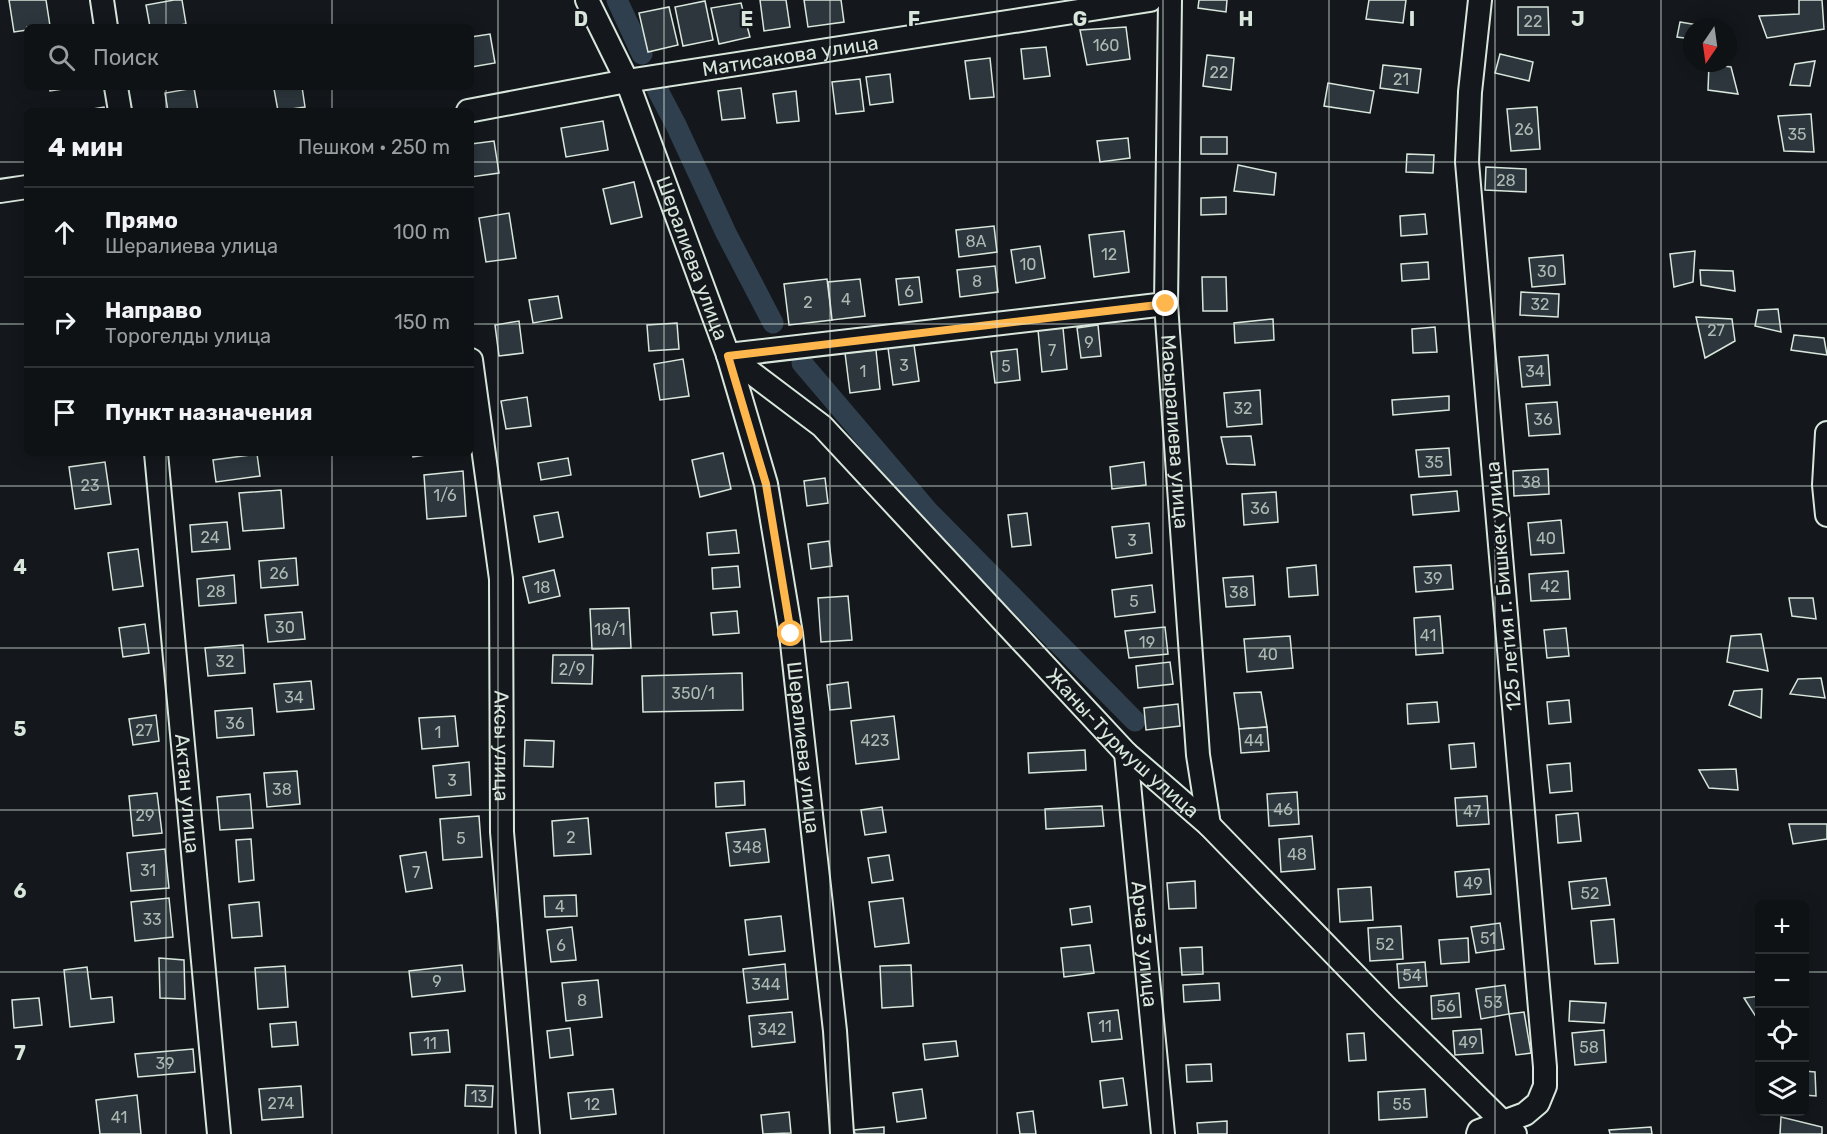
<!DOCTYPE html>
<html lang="ru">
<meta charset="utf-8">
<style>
body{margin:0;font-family:Rubik,sans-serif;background:#181b1e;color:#f1f3f6}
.controls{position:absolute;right:18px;bottom:18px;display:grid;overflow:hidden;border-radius:9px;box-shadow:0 3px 15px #0003}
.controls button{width:54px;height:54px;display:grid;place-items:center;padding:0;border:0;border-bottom:2px solid #2f3234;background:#0f1215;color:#f1f3f6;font:30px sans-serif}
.compass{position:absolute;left:1683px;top:18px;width:54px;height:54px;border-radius:50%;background:#0f1215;box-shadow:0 3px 15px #0003;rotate:193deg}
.stop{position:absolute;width:18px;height:18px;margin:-14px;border:4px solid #ffb74d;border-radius:50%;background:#fff}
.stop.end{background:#ffb74d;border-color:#fff;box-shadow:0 2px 6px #0008}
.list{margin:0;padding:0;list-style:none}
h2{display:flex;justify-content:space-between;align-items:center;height:78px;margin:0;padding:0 24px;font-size:26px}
h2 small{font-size:20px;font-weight:400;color:#9b9ea0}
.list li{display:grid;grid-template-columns:39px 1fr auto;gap:18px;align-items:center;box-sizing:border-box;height:90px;padding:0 24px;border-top:2px solid #2f3234}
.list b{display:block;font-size:22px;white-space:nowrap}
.list p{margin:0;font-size:20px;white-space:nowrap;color:#9b9ea0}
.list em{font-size:20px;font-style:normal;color:#9b9ea0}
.icon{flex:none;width:33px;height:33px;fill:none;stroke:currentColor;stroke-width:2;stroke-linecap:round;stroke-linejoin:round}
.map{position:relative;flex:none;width:1827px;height:1134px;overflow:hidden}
.search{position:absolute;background:#0f1215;box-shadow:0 3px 15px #0003;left:24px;top:24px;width:450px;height:66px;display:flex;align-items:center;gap:15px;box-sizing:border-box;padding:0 21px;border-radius:9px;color:#9b9ea0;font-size:22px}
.panel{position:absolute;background:#0f1215;box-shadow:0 3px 15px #0003;left:24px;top:108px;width:450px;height:348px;border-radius:9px}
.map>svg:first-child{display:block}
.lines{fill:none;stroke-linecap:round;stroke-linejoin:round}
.canal{stroke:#2f3f4d;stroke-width:21}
.building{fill:#2c363c;stroke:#d8e6dc;stroke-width:1.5}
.minor-casing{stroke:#d8e6dc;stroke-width:26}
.minor{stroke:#14181c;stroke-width:22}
.route{stroke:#ffb74d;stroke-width:8}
.grid{fill:none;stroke:#d8e6dc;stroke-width:1.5;stroke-opacity:0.55}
.labels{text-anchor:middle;stroke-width:4.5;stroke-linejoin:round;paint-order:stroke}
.number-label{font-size:16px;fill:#adbab4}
.street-label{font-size:20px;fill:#d8e6dc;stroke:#14181c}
.grid-label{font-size:20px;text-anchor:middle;font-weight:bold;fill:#d8e6dc;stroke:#14181c;stroke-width:4.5;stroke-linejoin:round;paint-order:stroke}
</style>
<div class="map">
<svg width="1827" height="1134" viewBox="0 0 1827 1134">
<rect width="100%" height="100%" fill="#14181c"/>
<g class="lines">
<!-- canal -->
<g class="canal">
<path d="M617,0L642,54"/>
<path d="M657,89L676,125L726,233L773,323"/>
<path d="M802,363L928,511L1135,721"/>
</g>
</g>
<!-- building -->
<g class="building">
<path d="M9,0H46L50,26L27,27V30L14,32Z"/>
<path d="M174,0H182L186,24L168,27H150L146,5Z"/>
<path d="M760,0H786L790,27L764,31Z"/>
<path d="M804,0H841L844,22L808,27Z"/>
<path d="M1199,0H1227L1226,12L1198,8Z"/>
<path d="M1369,0H1406L1403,23L1366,19Z"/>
<path d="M1799,0H1822L1824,29L1767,38L1759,16L1799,14Z"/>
<path d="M705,1L713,40L683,46L675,7Z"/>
<path d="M741,3L750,37L719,44L711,8Z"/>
<path d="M669,7L678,45L648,52L639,13Z"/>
<path d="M1518,7H1548L1549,35H1518Z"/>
<path d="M1680,22L1704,26L1705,27H1692V39L1677,37Z"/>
<path d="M1126,27L1130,59L1087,65L1080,30Z"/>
<path d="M490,34L495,63L471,67V37Z"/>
<path d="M1046,47L1050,76L1024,79L1021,49Z"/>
<path d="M1500,54L1533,62L1529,81L1495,73Z"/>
<path d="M1207,55L1234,58L1231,90L1203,86Z"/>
<path d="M990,58L994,97L970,99L965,61Z"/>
<path d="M1815,61L1810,86L1790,85L1795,64Z"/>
<path d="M1709,64L1731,67L1738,94L1708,90Z"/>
<path d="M1383,65L1421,69L1418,93L1380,88Z"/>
<path d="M890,74L893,102L870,105L866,77Z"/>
<path d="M860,79L864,111L836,114L832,82Z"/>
<path d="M1328,83L1374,91L1370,113L1324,106Z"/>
<path d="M49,87H76L50,91Z"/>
<path d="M286,87H302L305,107L278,111L274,89Z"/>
<path d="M194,88L198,111H168L165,93Z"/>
<path d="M741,88L745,118L722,120L718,91Z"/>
<path d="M796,91L799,121L777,123L773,94Z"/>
<path d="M104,107L105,111H81Z"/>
<path d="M1537,107L1540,149L1511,151L1507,109Z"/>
<path d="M1811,114L1814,152L1784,151L1778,116Z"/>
<path d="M603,121L608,150L566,157L561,128Z"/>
<rect x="1201" y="137" width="26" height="17"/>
<path d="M1128,138L1130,158L1100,162L1097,141Z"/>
<path d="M494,141L499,173L471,177V144Z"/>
<path d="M1407,154L1434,155L1433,173L1406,172Z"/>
<path d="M1238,165L1276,173L1274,195L1234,191Z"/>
<path d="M1486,167L1526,169V192L1485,190Z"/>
<path d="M634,182L642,217L611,224L603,189Z"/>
<path d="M1226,197V214L1201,215V198Z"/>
<path d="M509,213L516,258L486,262L479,218Z"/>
<path d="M1425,214L1427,234L1401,236L1400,216Z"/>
<path d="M994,226L997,252L959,257L956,230Z"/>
<path d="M1124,231L1129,272L1094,277L1089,235Z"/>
<path d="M1040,246L1045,278L1016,283L1011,250Z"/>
<path d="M1695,251L1693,282L1674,287L1670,254Z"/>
<path d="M1563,255L1565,284L1532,287L1529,258Z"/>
<path d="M1428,262L1429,279L1402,281L1401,264Z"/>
<path d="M995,266L998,292L960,297L957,270Z"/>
<path d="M1700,270L1733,271L1735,291L1701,285Z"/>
<path d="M919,277L922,302L899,305L896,279Z"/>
<path d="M1202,277H1226L1227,311H1203Z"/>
<path d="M827,279L832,320L789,325L784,284Z"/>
<path d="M860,279L865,316L832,320L828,282Z"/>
<path d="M1521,292L1559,294L1558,317L1520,315Z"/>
<path d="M558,296L562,318L533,323L529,300Z"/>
<path d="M1778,309L1781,332L1755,326L1758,310Z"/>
<path d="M1696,317L1732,319L1735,341L1705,358Z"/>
<path d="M1273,319L1274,340L1235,343L1234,323Z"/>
<path d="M519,321L523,353L499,356L495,325Z"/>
<path d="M677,323L679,349L649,351L647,325Z"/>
<path d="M1098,325L1101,356L1081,358L1077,328Z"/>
<path d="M1435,327L1437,352L1413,353L1412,329Z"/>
<path d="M1063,328L1067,369L1042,372L1038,330Z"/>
<path d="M1794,335L1824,338L1827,355L1791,350Z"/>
<path d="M914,345L919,381L893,385L888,348Z"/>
<path d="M1017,349L1020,380L995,383L991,352Z"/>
<path d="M876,350L880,389L850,393L845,353Z"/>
<path d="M1548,355L1550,385L1522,387L1519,357Z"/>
<path d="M683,359L689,396L660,400L654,364Z"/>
<path d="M1260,390L1262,424L1227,427L1224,393Z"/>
<path d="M1449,396V410L1393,415L1392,400Z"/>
<path d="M527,397L531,426L506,429L501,401Z"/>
<path d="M1557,402L1560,434L1529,436L1526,404Z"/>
<path d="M1251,436L1255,465L1227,464L1221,437Z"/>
<path d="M1449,448L1451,475L1419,477L1416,450Z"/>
<path d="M412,453H439L413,457Z"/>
<path d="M723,453L731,489L700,497L692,460Z"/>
<path d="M257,454L260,476L216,482L213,460Z"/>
<path d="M568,458L571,475L541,480L538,463Z"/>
<path d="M105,462L111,504L75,509L69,467Z"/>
<path d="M1144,462L1146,485L1112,489L1110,467Z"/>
<path d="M1548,469L1549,494L1514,496L1513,471Z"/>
<path d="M463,471L466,516L427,519L424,475Z"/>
<path d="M825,478L828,503L807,506L804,481Z"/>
<path d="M281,490L284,528L243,531L239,493Z"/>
<path d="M1457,491L1459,511L1413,515L1411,495Z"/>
<path d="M1276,492L1278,522L1244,525L1242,494Z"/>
<path d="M558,512L563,537L539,542L534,516Z"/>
<path d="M1027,513L1031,545L1012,547L1008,515Z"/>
<path d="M1561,520L1564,553L1531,555L1528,523Z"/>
<path d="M227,522L230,549L192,552L190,525Z"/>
<path d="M1149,523L1152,553L1116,558L1112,527Z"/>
<path d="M736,530L739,553L709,555L707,533Z"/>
<path d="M829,541L832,566L811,569L808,544Z"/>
<path d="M138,549L143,586L113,590L108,553Z"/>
<path d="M296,558L298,585L261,588L259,561Z"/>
<path d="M1316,565L1318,595L1289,597L1287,568Z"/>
<path d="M1451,565L1453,589L1416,592L1414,567Z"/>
<path d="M738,566L740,587L713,589L712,568Z"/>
<path d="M554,570L560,596L529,603L523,577Z"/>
<path d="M1568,571L1570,599L1531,601L1529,574Z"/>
<path d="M234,575L236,603L199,606L197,579Z"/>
<path d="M1253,576L1255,605L1226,607L1223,578Z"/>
<path d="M1152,585L1155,612L1115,617L1112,590Z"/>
<path d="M848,596L852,640L821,642L818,598Z"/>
<path d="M1789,598H1813L1816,619L1792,616Z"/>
<path d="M629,608L631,648L592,649L590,609Z"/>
<path d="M737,611L739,633L713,635L711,613Z"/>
<path d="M302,612L305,639L268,642L265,615Z"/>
<path d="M1440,616L1443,653L1416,655L1414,618Z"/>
<path d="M145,624L149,653L123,657L119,628Z"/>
<path d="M1165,627L1168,654L1129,658L1125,631Z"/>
<path d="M1566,628L1569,656L1547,658L1544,630Z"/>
<path d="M1761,634L1768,671L1727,662L1731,636Z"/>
<path d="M1290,636L1293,668L1247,672L1244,639Z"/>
<path d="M243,645L245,673L208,676L205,648Z"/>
<path d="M553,655H593L592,684L552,683Z"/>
<path d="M1170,662L1173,684L1138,688L1136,666Z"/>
<path d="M742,673L743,710L643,712L642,676Z"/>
<path d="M1821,678L1825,698L1790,694L1798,679Z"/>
<path d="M311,681L314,709L277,712L274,684Z"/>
<path d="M848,682L851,708L830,710L827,685Z"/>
<path d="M1762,689L1761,718L1729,705L1734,691Z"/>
<path d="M1261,692L1267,727L1239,729L1234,693Z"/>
<path d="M1569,700L1571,722L1549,724L1547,702Z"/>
<path d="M1437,702L1439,722L1408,724L1407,704Z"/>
<path d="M1178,704L1180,726L1146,730L1144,708Z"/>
<path d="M252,708L254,735L217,738L215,711Z"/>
<path d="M156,715L159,741L133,745L129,719Z"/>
<path d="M455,716L458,746L422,749L419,718Z"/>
<path d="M894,716L899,759L856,764L851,721Z"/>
<path d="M1267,727L1269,751L1241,753L1239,729Z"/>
<path d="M525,740L554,741L553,767L524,766Z"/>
<path d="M1474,743L1476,767L1451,769L1449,745Z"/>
<path d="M1085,750L1086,770L1029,773L1028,753Z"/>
<path d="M469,762L471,795L436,798L433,766Z"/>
<path d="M1570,763L1572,791L1550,793L1547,765Z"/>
<path d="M1736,769L1738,790L1709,788L1699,770Z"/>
<path d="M297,771L300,804L267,807L264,773Z"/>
<path d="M744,781L745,805L716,807L715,783Z"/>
<path d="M1297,792L1299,824L1269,826L1267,794Z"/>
<path d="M157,793L162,833L133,836L129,796Z"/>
<path d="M250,794L253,828L220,830L217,797Z"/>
<path d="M1487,796L1489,824L1457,826L1455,798Z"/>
<path d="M1102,806L1104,826L1046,829L1045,809Z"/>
<path d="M882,807L886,832L865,835L861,810Z"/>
<path d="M1578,813L1581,841L1558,843L1556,815Z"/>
<path d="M479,816L482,857L443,860L440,819Z"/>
<path d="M588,818L591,854L554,856L552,821Z"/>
<path d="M1789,824H1827V839L1793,844Z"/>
<path d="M765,829L769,862L730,866L726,833Z"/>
<path d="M1312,836L1315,869L1281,872L1279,839Z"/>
<path d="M251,839L254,880L239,882L236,840Z"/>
<path d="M165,849L169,888L131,891L127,853Z"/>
<path d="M426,852L432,888L406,892L400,856Z"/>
<path d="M889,855L893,880L872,883L868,858Z"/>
<path d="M1489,869L1491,894L1457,897L1455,872Z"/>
<path d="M1606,878L1610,905L1572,909L1569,882Z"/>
<path d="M1195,881L1196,908L1169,909L1167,883Z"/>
<path d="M1371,887L1373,920L1340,922L1338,889Z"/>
<path d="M576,895L577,916L545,917L544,896Z"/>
<path d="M169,898L173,937L135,941L131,902Z"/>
<path d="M903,898L909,943L875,947L869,902Z"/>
<path d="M259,902L262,936L232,938L229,905Z"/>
<path d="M1090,906L1092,922L1072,925L1070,909Z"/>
<path d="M781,916L785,951L749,955L745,920Z"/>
<path d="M1614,919L1618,963L1595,964L1591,921Z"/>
<path d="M1500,923L1504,949L1476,953L1471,927Z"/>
<path d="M1401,926L1403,959L1370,961L1368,928Z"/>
<path d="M572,927L576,960L551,962L547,930Z"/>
<path d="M1468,938L1469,962L1441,964L1439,940Z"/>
<path d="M1090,945L1094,973L1064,977L1061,948Z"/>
<path d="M1202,947L1203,974L1182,975L1180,948Z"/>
<path d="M159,958L184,960L185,999L160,998Z"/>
<path d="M1425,962L1427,986L1399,988L1397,964Z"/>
<path d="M785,964L788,999L747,1003L743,969Z"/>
<path d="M462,965L465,991L412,997L409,971Z"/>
<path d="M911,965L913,1006L882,1008L880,966Z"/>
<path d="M285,966L288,1007L258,1009L255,968Z"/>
<path d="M87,967L91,999L112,997L114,1022L70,1027L64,970Z"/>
<path d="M598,980L602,1017L566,1021L562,983Z"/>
<path d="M1219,983L1220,1000L1184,1002L1183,985Z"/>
<path d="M1505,985L1509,1014L1481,1019L1476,989Z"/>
<path d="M1459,993L1461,1017L1432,1019L1431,996Z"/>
<path d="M1760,996V1023L1744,998Z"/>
<path d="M39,998L42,1025L14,1028L12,1000Z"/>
<path d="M1570,1001L1606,1003L1604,1023L1569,1021Z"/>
<path d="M1118,1010L1122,1039L1092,1042L1088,1013Z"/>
<path d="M792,1012L795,1042L752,1047L749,1016Z"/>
<path d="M1524,1012L1531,1053L1516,1055L1509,1014Z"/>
<path d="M296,1022L298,1045L272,1047L270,1024Z"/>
<path d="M570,1028L573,1055L550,1058L547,1031Z"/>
<path d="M1481,1029L1483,1053L1455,1055L1453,1031Z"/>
<path d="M448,1030L450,1052L412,1055L410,1033Z"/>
<path d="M1604,1030L1606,1062L1575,1065L1572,1033Z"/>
<path d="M1364,1033L1366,1060L1349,1061L1347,1034Z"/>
<path d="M956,1041L958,1056L925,1060L923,1044Z"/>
<path d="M193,1049L195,1072L138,1077L135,1054Z"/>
<path d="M1211,1064L1212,1081L1187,1082L1186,1065Z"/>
<path d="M1804,1071L1815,1072L1816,1096L1804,1095Z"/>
<path d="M1123,1078L1127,1105L1103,1108L1100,1081Z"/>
<path d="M466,1085L493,1086L492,1107L465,1106Z"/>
<path d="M301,1086L303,1117L262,1120L259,1089Z"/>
<path d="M613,1089L616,1114L571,1119L568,1093Z"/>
<path d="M922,1089L926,1118L897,1122L893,1093Z"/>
<path d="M1425,1089L1427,1117L1379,1120L1378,1092Z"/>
<path d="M137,1095L141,1134H100L96,1100Z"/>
<path d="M1033,1111L1036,1134H1020L1017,1113Z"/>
<path d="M789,1112L791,1133L763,1134L761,1115Z"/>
<path d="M1781,1117L1822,1127V1134H1780Z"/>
<path d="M1227,1121V1134H1198L1197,1123Z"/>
<path d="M884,1127V1134H855L854,1130Z"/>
<path d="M1651,1127L1652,1134H1610L1609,1130Z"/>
</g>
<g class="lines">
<defs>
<g id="minor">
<path d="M102,0L106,27"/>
<path id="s1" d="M587,0L627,81L728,355L766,484L791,634L835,1031L842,1134"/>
<path id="s2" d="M1170,0L1166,304L1198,755L1209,825"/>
<path d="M116,87L120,111"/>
<path id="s3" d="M468,111L627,81L1150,0"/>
<path d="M0,191L27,187"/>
<path id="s4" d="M728,355L822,426L1126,753L1209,825L1386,1007L1515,1134"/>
<path d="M728,355L1166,304"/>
<path id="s5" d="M471,360L501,579L502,832L528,1134"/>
<path d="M1827,433L1824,485L1827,515"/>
<path id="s6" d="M156,453L219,1134"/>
<path id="s7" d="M1126,753L1163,1134"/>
<path d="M1478,1134L1479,1131L1525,1114L1538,1103L1545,1086V1067L1467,162L1470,92L1480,0"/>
</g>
</defs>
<!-- minor casing -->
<use href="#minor" class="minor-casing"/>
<!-- minor -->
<use href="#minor" class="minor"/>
</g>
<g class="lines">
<!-- route -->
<path class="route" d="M791,634L766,484L728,356L1166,304"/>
</g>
<!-- grid -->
<path class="grid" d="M166,0V27M332,0V27M498,0V1134M664,0V1134M830,0V1134M997,0V1134M1163,0V1134M1329,0V1134M1495,0V1134M1661,0V1134M166,87V111M332,87V111M0,162H27M471,162H1827M0,324H27M471,324H1827M166,453V1134M332,453V1134M0,486H1827M0,648H1827M0,810H1827M0,972H1760M1804,972H1827"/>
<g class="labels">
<!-- number labels -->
<g class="number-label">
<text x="1533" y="27">22</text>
<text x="1106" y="51">160</text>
<text x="1219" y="78">22</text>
<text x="1401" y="85">21</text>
<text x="1524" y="135">26</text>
<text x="1797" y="140">35</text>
<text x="1506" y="186">28</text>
<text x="976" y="247">8А</text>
<text x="1109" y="260">12</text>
<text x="1028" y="270">10</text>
<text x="1547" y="277">30</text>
<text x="977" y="287">8</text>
<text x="909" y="297">6</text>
<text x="846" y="305">4</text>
<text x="808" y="308">2</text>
<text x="1540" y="310">32</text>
<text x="1716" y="336">27</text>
<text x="1089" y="348">9</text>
<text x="1052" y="356">7</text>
<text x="904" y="371">3</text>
<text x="1006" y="372">5</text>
<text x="863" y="377">1</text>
<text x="1535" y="377">34</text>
<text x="1243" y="414">32</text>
<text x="1543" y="425">36</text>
<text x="1434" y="468">35</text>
<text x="1531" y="488">38</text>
<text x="90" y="491">23</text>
<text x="445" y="501">1/6</text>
<text x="1260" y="514">36</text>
<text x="210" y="543">24</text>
<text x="1546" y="544">40</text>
<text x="1132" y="546">3</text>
<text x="279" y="579">26</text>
<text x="1433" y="584">39</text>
<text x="1550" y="592">42</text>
<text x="542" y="593">18</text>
<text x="216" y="597">28</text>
<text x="1239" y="598">38</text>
<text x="1134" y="607">5</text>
<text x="285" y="633">30</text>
<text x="610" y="635">18/1</text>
<text x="1428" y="641">41</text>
<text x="1147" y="648">19</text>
<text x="1268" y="660">40</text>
<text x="225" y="667">32</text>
<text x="572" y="675">2/9</text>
<text x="693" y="699">350/1</text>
<text x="294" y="703">34</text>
<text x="235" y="729">36</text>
<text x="144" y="736">27</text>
<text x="438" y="738">1</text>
<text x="875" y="746">423</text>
<text x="1254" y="746">44</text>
<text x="452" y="786">3</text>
<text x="282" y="795">38</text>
<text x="1283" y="815">46</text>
<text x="1472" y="817">47</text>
<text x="145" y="821">29</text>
<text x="571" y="843">2</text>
<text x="461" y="844">5</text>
<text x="747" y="853">348</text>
<text x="1297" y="860">48</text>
<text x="148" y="876">31</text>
<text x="416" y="878">7</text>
<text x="1473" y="889">49</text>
<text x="1590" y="899">52</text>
<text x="560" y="912">4</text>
<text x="152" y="925">33</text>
<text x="1488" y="944">51</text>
<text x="1385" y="950">52</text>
<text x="561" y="951">6</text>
<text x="1412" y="981">54</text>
<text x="437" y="987">9</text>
<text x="766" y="990">344</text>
<text x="582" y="1006">8</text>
<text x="1493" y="1008">53</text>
<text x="1446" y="1012">56</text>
<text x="1105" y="1032">11</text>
<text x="772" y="1035">342</text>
<text x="1468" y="1048">49</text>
<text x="430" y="1049">11</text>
<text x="1589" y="1053">58</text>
<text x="165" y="1069">39</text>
<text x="479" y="1102">13</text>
<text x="281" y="1109">274</text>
<text x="592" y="1110">12</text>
<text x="1402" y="1110">55</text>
<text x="119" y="1123">41</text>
</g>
<!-- street labels -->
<g class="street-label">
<text dy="7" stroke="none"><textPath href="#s3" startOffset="327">Матисакова улица</textPath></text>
<text dy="7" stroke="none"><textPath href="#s1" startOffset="279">Шералиева улица</textPath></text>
<text dy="7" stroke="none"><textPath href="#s2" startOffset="432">Масыралиева улица</textPath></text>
<text transform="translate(1503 586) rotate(-95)" y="7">125 летия г. Бишкек улица</text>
<text dy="7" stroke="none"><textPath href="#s4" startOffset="555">Жаны-Турмуш улица</textPath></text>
<text dy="7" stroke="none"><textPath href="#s5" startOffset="388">Аксы улица</textPath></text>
<text dy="7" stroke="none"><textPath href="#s1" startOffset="783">Шералиева улица</textPath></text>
<text dy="7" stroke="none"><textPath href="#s6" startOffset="342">Актан улица</textPath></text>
<text dy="7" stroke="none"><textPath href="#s7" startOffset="192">Арча 3 улица</textPath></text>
</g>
</g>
<g class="grid-label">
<text x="581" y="26">D</text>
<text x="747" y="26">E</text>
<text x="914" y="26">F</text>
<text x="1080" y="26">G</text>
<text x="1246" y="26">H</text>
<text x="1412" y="26">I</text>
<text x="1578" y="26">J</text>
<text x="20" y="574">4</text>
<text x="20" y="736">5</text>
<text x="20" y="898">6</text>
<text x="20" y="1060">7</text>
</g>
</svg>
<div class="controls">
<button>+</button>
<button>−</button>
<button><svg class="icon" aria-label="locate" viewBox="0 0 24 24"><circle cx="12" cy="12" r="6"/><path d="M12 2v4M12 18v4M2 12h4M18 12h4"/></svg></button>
<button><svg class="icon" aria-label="layers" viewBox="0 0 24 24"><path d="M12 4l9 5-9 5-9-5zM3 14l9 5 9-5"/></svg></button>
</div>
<svg class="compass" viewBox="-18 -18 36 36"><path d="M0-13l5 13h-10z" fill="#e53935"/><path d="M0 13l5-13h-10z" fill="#9b9ea0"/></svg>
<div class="stop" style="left:791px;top:634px"></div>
<div class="stop end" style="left:1166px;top:304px"></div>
<div class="search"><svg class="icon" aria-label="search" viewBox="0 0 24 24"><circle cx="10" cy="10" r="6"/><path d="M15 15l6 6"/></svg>Поиск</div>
<section class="panel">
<h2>4 мин<small>Пешком · 250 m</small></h2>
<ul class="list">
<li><svg class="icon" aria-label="ahead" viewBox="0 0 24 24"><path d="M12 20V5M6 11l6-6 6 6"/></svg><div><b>Прямо</b><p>Шералиева улица</p></div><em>100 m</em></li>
<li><svg class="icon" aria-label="right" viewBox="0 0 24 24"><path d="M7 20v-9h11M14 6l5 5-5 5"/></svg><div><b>Направо</b><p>Торогелды улица</p></div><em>150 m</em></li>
<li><svg class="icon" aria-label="arrive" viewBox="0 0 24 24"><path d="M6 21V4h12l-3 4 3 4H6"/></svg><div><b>Пункт назначения</b></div></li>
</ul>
</section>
</div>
